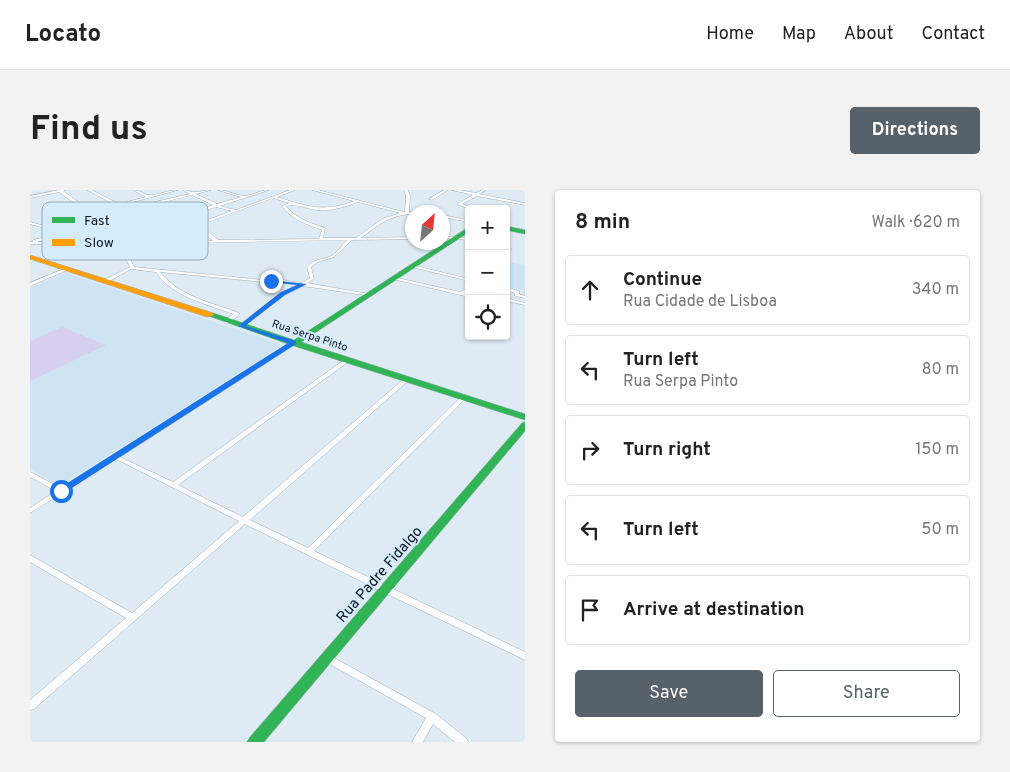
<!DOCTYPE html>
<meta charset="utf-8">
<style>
body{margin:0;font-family:Overpass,sans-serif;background:#f2f2f2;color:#222}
.controls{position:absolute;right:15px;top:15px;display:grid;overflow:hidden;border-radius:5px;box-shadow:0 1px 4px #0004}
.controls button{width:45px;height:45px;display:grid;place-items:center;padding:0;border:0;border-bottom:1px solid #e0e0e0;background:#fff;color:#222;font:25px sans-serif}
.compass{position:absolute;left:375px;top:15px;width:45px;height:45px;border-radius:50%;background:#fff;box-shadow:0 1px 4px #0004;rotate:27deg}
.stop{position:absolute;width:15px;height:15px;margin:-11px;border:4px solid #1a73e8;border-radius:50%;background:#fff}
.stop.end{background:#1a73e8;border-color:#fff;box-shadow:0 1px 5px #0008}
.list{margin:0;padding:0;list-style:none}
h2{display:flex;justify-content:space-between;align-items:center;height:65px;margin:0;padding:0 20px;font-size:21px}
h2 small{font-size:16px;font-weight:400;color:#767676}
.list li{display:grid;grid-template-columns:32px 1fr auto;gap:15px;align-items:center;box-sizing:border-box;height:70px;margin:0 10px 10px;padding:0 10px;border:1px solid #e0e0e0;border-radius:5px}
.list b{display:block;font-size:19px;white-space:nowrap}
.list p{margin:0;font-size:16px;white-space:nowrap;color:#767676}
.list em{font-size:16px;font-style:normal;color:#767676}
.actions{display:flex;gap:10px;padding:15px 20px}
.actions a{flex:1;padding:11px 0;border:1px solid #566169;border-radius:5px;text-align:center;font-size:18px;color:#566169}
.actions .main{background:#566169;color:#fff}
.icon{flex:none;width:28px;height:28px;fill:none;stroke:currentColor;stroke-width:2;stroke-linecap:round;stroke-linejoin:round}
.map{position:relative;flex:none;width:495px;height:552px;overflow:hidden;border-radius:5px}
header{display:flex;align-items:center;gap:30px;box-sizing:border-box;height:70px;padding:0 25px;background:#fff;border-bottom:1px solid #e0e0e0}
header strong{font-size:24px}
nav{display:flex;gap:28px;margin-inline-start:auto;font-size:18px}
.intro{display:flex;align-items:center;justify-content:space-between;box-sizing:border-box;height:120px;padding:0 30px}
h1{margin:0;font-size:35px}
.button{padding:12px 22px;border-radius:5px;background:#566169;color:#fff;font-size:18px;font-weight:700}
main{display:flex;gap:30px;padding:0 30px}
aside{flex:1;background:#fff;border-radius:5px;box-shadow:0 1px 4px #0004}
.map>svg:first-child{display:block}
.built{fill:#cee4f3}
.green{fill:#d7cff0}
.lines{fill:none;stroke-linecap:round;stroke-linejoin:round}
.street-casing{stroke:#a5b0b7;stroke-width:1}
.fast-casing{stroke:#a5b0b7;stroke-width:1}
.slow-casing{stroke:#a5b0b7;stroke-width:1}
.street{fill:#fafcfd;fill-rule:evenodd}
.fast{fill:#30b455;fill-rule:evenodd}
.slow{fill:#ff9f0a;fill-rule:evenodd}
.route{fill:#1a73e8}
.labels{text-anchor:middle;stroke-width:4;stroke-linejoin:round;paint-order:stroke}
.far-street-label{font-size:11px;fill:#0c171e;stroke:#d5ecfd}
.near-street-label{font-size:15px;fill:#0c171e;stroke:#d5ecfd}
.key{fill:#d5ecfd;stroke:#99acba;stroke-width:1}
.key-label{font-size:14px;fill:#0c171e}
</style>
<header>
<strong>Locato</strong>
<nav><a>Home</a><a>Map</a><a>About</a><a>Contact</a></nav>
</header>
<div class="intro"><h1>Find us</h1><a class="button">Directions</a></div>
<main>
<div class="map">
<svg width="495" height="552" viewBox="0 0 495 552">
<rect width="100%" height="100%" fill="#deebf4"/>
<!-- built -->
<g class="built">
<path d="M476,72L495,75V105L491,104L494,100L476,96Z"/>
<path d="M36,83L253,155L30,296L0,279V98Z"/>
</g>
<!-- green -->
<path class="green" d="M32,137L76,155L0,191V151Z"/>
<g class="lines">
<defs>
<g id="street">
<path d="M29,0H36L33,1L61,21L85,15L57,0H62L89,14L116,7L103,0C110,0 113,4 119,5C125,6 139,0 148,0L92,15L98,18L160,4L153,0C158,0 161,3 165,2C170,2 175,0 181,0L166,4L187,14L211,7L188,0C197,0 205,5 214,6C222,6 230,0 239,0L190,16L206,20L260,0H265L247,7C276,16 294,23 324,11L282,0H288L374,22H375L376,6L374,0H378L380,6L379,22H383L382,24C360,25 348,35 331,48L382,47V49L322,50L304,67L288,72L281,77L284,89L277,93L339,104H341V106L273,96L255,105L211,138L209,137V135L251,103L267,95L253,92H233L130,82C148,106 183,113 209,123V125L197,134L194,132L195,131L203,124C177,114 142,107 126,82L101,79L78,92H74V90L100,77L95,67L97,62L107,55L165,34L130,13L101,20L122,31L98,48L101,50L100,51H98L71,32L36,43L35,45L6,52H105V54H0V52H3V50L32,43L0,34V32L34,41L68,30L29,2L0,8V6ZM162,5L183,15L155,24L134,12ZM243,8L259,13L252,16C262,30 276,34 292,40L289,49L188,50L170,35ZM328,12L370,23L352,29L326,48H293L295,38C281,33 266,29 256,16C266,13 277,19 288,20C302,21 315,17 328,12ZM88,16L94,19L67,26L63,23ZM186,17L202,21L169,33L157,26ZM97,21L117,31L96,46L70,27ZM167,36L183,51L124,52ZM317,50C312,56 306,64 299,67C289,71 285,68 277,77L280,88L271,93L253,90H233L104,77L99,67L100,64L109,57L117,54Z"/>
<path d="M414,0H418L402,10L399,9Z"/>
<path d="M422,0H429L446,3L452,0H456L449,4L495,13V15L447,6L432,14L445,19H439L427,14L443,5Z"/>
<path d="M412,25L439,30V32L412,27Z"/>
<path d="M412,46L439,48V50L412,48Z"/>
<path d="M476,56L482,59L476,63L477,59Z"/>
<path d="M382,75L439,89V91L382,77Z"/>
<path d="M36,78L40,79L0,96V93Z"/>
<path d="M363,87L430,102L439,97V100L435,103L439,105V107L363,89Z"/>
<path d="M476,97L489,101V104L495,106V108L485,106V103L476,100Z"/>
<path d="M480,109L495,113V115L481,112L476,113V110Z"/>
<path d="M264,151L266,152V154L90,267L143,292L314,170H318V172L148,295L213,327L374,189H378V191L220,330L278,358L431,207H435L436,208L435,209L284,361L495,462V470L353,402L215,334L4,519L0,520V510L96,428L0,372V365L102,423L209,331L86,269L0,323V318L26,301L0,287V282L31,298Z"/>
<path d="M297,464L406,524L437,549L438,552H425L403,534L393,552H382L396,528L294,471L292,468L294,465Z"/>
</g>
<g id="fast">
<path d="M476,36L495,40V44L476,40Z"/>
<path d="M439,37V42L271,152L495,224V230L261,155L176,125L183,123L264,150Z"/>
<path d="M495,232V241L234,552H217L220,547L492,233Z"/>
</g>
<path id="slow" d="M0,65L183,123L184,125L177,127L0,69Z"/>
</defs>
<!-- street casing -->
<use href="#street" class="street-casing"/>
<!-- fast casing -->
<use href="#fast" class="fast-casing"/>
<!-- slow casing -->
<use href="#slow" class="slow-casing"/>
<!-- street -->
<use href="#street" class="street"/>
<!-- fast -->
<use href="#fast" class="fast"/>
<!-- slow -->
<use href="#slow" class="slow"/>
</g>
<!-- route -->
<path class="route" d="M241,90L277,94L255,105L215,136L266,151V154L34,303H28V299L258,153L208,136L251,102L267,95L239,92Z"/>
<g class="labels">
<!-- far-street labels -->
<g class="far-street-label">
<text transform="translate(280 145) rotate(18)" y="4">Rua Serpa Pinto</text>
</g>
<!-- near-street labels -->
<g class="near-street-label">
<text transform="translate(349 384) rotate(-49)" y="5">Rua Padre Fidalgo</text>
</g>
</g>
<!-- legend -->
<rect x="12" y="12" width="166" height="58" rx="8" class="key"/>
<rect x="22" y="27" width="23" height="6" fill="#30b455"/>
<rect x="22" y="49" width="23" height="7" fill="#ff9f0a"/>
<g class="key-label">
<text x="54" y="35">Fast</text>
<text x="54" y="57">Slow</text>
</g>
</svg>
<div class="controls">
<button>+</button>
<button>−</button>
<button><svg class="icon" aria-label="locate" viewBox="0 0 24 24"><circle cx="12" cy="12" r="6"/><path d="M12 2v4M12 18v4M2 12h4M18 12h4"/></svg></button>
</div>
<svg class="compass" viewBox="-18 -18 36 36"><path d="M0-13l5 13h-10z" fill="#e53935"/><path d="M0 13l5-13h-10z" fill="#767676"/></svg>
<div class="stop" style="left:31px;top:301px"></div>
<div class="stop end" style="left:241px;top:91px"></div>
</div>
<aside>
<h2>8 min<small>Walk · 620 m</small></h2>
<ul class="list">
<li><svg class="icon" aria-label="ahead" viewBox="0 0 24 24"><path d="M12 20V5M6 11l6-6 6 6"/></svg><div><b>Continue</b><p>Rua Cidade de Lisboa</p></div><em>340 m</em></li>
<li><svg class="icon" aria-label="left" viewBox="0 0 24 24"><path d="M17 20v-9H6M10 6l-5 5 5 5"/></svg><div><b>Turn left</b><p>Rua Serpa Pinto</p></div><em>80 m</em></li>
<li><svg class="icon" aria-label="right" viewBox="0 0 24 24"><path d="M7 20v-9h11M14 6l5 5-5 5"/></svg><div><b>Turn right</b></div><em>150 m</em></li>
<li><svg class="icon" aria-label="left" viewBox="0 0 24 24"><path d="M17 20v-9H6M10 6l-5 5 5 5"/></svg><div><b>Turn left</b></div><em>50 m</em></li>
<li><svg class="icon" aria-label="arrive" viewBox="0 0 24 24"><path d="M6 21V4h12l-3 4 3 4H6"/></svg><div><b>Arrive at destination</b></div></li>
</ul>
<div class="actions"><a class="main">Save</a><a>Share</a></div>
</aside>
</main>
